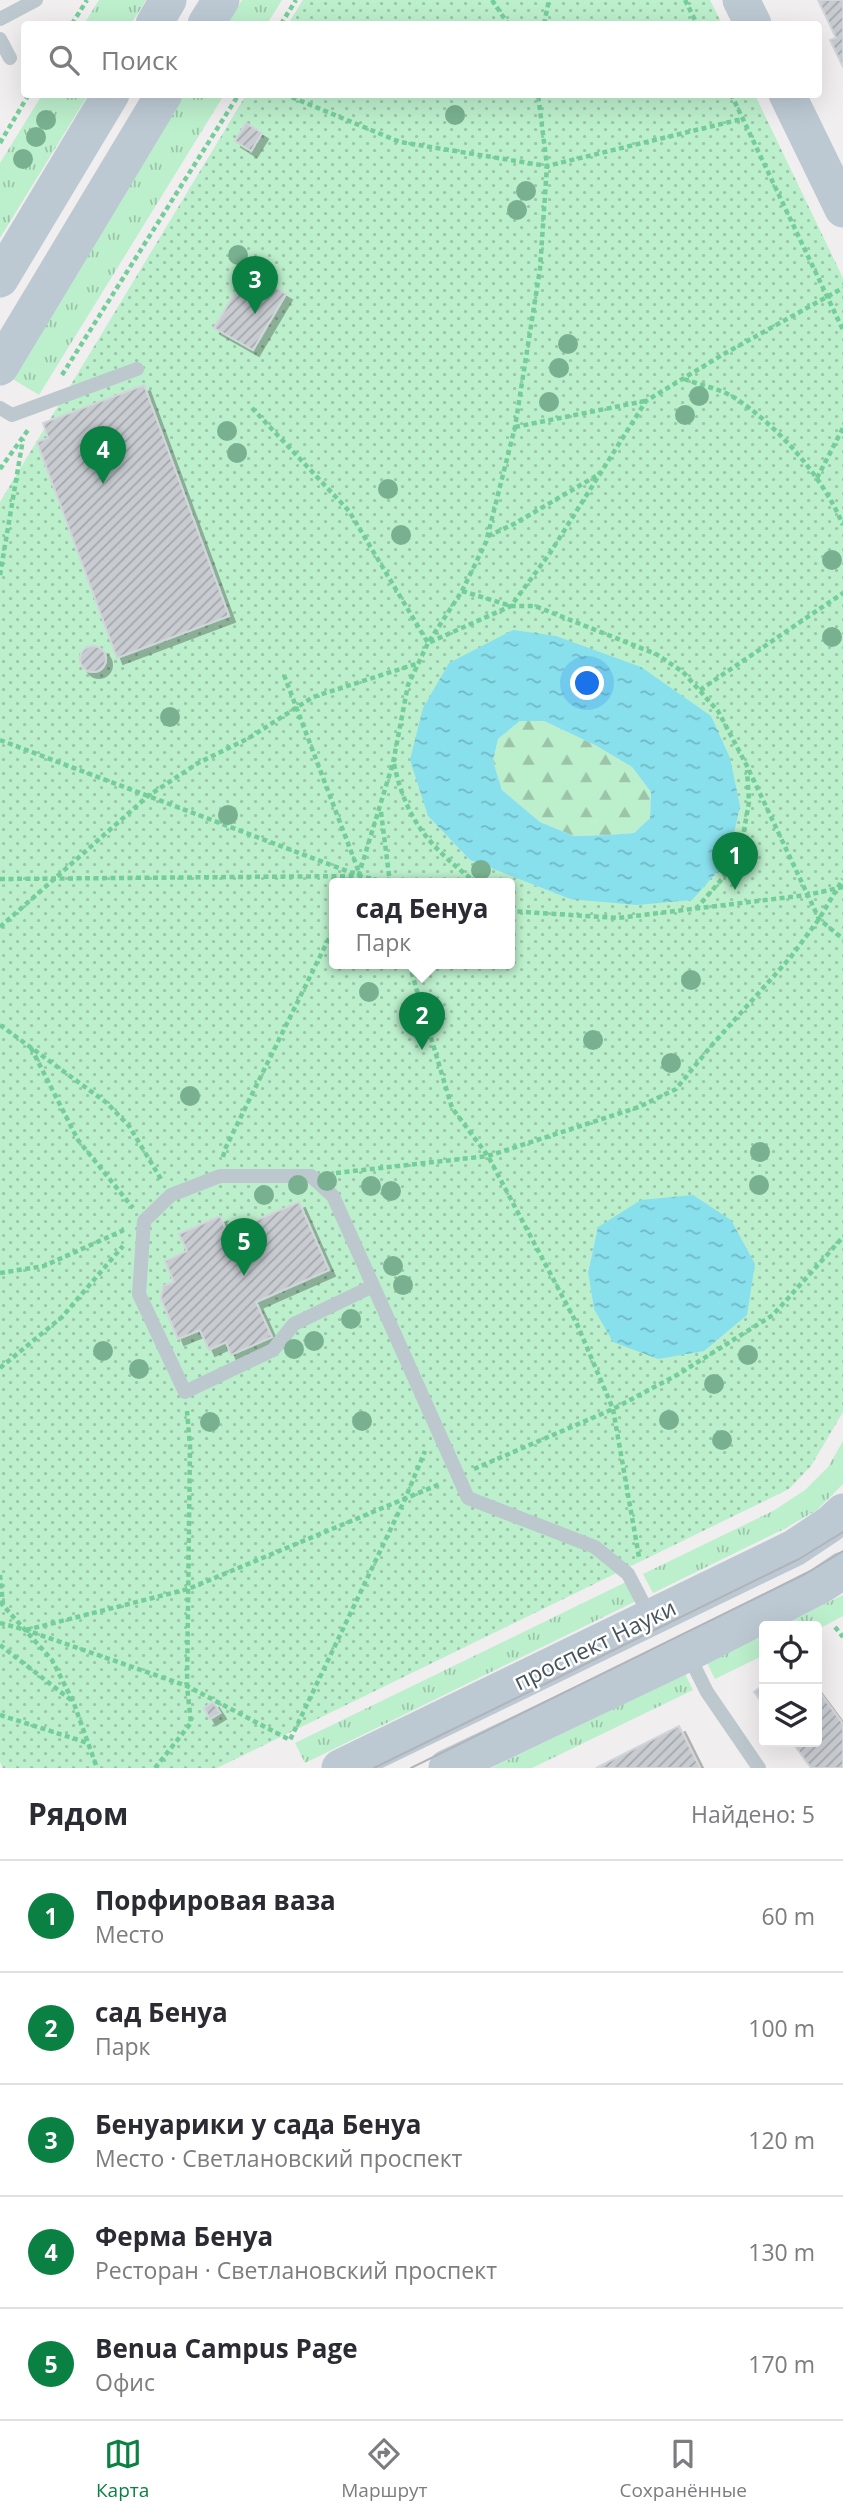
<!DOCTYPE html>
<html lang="ru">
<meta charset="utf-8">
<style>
body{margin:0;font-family:"Open Sans",sans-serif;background:#f2f2f3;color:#2b2b33}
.controls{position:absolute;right:21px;bottom:21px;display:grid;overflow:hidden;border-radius:7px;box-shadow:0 7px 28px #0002}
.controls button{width:63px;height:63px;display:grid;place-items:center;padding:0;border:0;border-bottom:2px solid #e1e1e2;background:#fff;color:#2b2b33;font:35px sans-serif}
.you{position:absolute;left:588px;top:684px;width:24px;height:24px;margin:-18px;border:5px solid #fff;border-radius:50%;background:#1a73e8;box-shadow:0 0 0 10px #1a73e833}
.badge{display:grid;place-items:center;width:46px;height:46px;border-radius:50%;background:#0b8043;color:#fff;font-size:23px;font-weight:700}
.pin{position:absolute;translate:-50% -58px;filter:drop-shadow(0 2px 4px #0008)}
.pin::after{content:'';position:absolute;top:37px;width:24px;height:21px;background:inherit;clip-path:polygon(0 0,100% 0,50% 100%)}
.popup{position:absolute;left:329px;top:878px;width:186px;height:91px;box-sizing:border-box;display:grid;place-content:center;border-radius:7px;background:#fff;filter:drop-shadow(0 2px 5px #0005);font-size:23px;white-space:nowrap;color:#7c7c81}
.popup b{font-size:26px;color:#2b2b33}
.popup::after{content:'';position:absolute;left:50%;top:100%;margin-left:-14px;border:14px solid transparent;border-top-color:#fff}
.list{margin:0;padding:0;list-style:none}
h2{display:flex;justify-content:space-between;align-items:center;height:91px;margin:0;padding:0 28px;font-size:30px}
h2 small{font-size:23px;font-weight:400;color:#7c7c81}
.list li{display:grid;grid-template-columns:46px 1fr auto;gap:21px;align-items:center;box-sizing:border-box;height:112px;padding:0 28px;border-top:2px solid #e1e1e2}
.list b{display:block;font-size:26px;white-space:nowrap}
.list p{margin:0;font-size:23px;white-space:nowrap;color:#7c7c81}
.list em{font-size:23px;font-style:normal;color:#7c7c81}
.icon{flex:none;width:38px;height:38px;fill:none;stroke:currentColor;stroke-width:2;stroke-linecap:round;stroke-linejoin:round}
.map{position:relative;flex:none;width:843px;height:1768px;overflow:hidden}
.search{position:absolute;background:#fff;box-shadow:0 7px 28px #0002;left:21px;right:21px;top:21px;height:77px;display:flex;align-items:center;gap:18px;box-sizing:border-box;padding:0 24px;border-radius:7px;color:#7c7c81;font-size:26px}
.sheet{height:651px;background:#fff}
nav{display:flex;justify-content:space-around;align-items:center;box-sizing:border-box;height:98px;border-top:2px solid #e1e1e2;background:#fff;font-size:19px;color:#7c7c81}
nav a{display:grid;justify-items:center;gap:4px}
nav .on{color:#0b8043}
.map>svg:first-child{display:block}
.grass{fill:url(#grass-tufts)}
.forest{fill:url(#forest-firs)}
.park{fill:url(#park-dots);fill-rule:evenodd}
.water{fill:url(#water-ripples);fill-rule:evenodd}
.building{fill:url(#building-hatch);stroke:#d2d5da;stroke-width:2;filter:url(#shadow)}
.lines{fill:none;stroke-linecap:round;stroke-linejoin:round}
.path{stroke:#74ce9a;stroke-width:4.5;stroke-dasharray:5 3.5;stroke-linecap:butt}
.lane{stroke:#bcc7ce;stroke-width:14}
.secondary{stroke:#bcc9d3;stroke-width:37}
.tram{stroke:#b0b4b9;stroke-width:2}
.tree{fill:#79b190}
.labels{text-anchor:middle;stroke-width:5;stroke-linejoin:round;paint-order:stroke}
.street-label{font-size:23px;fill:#46535c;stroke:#fff}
</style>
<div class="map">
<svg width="843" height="1768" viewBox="0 0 843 1768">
<defs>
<pattern id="grass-tufts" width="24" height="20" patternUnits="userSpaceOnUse" patternTransform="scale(1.75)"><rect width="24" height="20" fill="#bcefcc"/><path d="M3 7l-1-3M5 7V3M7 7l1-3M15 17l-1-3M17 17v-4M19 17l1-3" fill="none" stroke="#9bc4a9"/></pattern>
<pattern id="forest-firs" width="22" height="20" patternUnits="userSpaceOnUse" patternTransform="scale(1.75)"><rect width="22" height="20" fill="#bcefcc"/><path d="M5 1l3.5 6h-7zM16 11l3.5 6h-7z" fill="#9bc4a9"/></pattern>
<pattern id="park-dots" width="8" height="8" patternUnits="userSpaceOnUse" patternTransform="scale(1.75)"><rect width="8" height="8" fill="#bcefcc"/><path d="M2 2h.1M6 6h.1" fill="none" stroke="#9bc4a9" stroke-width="1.8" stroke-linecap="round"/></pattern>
<pattern id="water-ripples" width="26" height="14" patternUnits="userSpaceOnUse" patternTransform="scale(1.75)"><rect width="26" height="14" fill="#88e0ed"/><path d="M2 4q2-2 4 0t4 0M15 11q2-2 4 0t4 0" fill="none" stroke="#71b8c3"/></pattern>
<pattern id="building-hatch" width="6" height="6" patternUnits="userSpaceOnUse" patternTransform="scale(1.75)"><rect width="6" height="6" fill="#c8ccd1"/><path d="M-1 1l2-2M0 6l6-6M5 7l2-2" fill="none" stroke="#a4a8ad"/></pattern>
<filter id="shadow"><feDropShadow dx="6" dy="6" stdDeviation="0" flood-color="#0004"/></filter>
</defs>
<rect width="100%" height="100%" fill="#f1eeef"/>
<!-- grass -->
<g class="grass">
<path d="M99,0H146L131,24H84Z"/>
<path d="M242,0H282L267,24H227Z"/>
<path d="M42,95H88L0,238V163Z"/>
<path d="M184,95H224L39,395L11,378Z"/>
<path d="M843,1441V1484L817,1510L784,1529L653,1593L643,1574L773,1511L805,1490L828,1467Z"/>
<path d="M626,1582L636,1601L305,1763L295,1743Z"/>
<path d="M843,1595V1616L817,1630V1626H781Z"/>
<path d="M764,1635V1655L715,1679L707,1663Z"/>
<path d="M685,1674L693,1690L532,1768H491Z"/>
</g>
<!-- forest -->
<path class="forest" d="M520,721H544L595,745L632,767L651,792L650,818L634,833L608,835L574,836L540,822L502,790L493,761L498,739Z"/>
<!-- park -->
<g class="park">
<path d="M303,0H710L722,24H288Z"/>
<path d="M246,95H755L843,278V1412L811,1466L789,1489L217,1768H3L0,1762V502ZM556,636L728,860L570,899L470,860L428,816ZM334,884H509V964H334ZM598,1227L594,1309L588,1271Z"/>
</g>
<!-- water -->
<g class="water">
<path d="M513,630L556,636L641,667L711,716L730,758L740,806L728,860L692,900L637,905L570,899L470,860L428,816L410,760L423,708L449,663ZM520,721H544L595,745L632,767L651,792L650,818L634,833L608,835L574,836L540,822L502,790L493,761L498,739Z"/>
<path d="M693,1195L731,1220L755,1264L747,1315L704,1351L658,1359L613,1342L594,1309L588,1272L598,1227L641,1200Z"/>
</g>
<!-- building -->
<g class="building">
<path d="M818,0H843V67L830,40L836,38Z"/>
<path d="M246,123L262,133L251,151L235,141Z"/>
<path d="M248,271L286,294L253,350L214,328Z"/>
<path d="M144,385L229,616L117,658L37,442L48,438L43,423Z"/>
<circle cx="93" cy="659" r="13"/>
<path d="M299,1202L329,1270L256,1302L272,1337L231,1355L226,1342L209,1350L200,1330L178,1339L161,1299L163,1286L174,1282L165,1261L187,1251L179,1234L220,1216L227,1233Z"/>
<path d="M764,1684V1705L754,1692Z"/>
<path d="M817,1689L843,1724V1768H811L792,1742H817Z"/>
<path d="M213,1702L220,1713L210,1719L204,1708Z"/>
<path d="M679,1726L700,1768H596Z"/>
</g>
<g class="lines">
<!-- path -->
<g class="path">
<path d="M492,0L508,24"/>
<path d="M685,0L697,24"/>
<path d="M72,24L87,0"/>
<path d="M281,24L296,0"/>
<path d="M544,24L549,0"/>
<path d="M284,94L400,142L547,166L742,119"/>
<path d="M731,94L843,330"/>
<path d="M0,143L29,94"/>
<path d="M62,375L239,94"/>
<path d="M684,379C700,385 721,389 735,398C779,427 823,477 843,525"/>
<path d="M252,408L349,511L428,643L511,606L550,553L646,401L722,355L843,288"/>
<path d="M515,427L645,401"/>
<path d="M0,469L28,430"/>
<path d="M817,478L843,428"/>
<path d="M488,536L514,524L596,476"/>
<path d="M0,575L23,439"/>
<path d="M462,591L511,606H535L656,654L683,672L718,711L747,766L819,919L843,939"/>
<path d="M284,675L360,875"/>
<path d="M700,690L843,593"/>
<path d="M0,740L360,876L394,884"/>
<path d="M394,764C407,823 431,848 478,884"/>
<path d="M381,812L390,883"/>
<path d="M0,879L356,876"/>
<path d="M356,884L393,763L408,685L428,643L462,591L486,542L515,427L540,269L547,166L538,94"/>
<path d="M696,909L739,859L749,802L747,770"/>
<path d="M509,911L618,918L807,895L843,887"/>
<path d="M0,927L148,796L198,763L249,738L313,697L419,663"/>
<path d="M409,964L452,1108L488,1156L577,1324L613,1409L639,1557"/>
<path d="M0,1025L107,1103L129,1126L161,1179"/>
<path d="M31,1048L78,1140L133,1208"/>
<path d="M223,1157L225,1149L334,928"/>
<path d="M336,1173L488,1156L639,1107L676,1089L712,1045L790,958L819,919L843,879"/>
<path d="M0,1273L44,1266L124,1230"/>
<path d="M0,1368L62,1317L123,1246"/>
<path d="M474,1469L613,1409L677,1375L773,1315L843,1237"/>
<path d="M0,1575L3,1604"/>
<path d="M0,1602L52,1660L73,1701L97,1768"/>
<path d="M0,1623L26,1630L187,1686L290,1740L405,1499L425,1451"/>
<path d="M835,1627L843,1637"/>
<path d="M26,1630L188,1589L440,1484"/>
<path d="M0,1645L71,1700"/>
<path d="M0,1715L88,1743"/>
<path d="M155,1768L191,1723L187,1686L190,1446L187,1411"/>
</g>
<!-- lane -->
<g class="lane">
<path d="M0,19L36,0"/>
<path d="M0,39L10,58"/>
<path d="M0,408L12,415L137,369"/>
<path d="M373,1286L294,1324L273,1350L185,1392L139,1294L144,1221L171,1195L220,1176H311L333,1196L468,1498L595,1547L628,1574L650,1616"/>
<path d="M688,1654L707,1692L759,1768"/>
</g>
<!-- secondary -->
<g class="secondary">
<path d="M741,0L753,24"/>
<path d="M154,24L168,0"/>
<path d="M206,24L221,0"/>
<path d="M787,94L843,209"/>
<path d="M0,279L111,94"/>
<path d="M0,367L164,94"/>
<path d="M340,1768L794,1548L830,1524L843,1512"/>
<path d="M447,1768L688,1653L821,1585L843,1570"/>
</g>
<!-- tram -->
<g class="tram">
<path d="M374,1768L799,1559L843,1532"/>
<path d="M411,1768L807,1573L843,1551"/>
</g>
</g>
<!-- trees -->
<g class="tree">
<circle cx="455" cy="115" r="10"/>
<circle cx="46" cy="120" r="10"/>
<circle cx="36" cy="137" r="10"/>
<circle cx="23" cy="159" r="10"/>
<circle cx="526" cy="191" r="10"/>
<circle cx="517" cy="210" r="10"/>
<circle cx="238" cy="255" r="10"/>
<circle cx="568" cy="344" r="10"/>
<circle cx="559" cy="368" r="10"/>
<circle cx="699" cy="396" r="10"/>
<circle cx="549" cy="402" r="10"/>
<circle cx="685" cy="415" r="10"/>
<circle cx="227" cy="431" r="10"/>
<circle cx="237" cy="453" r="10"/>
<circle cx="388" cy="489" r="10"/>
<circle cx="401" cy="535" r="10"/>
<circle cx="832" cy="560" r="10"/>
<circle cx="832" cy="637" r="10"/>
<circle cx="170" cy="717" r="10"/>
<circle cx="228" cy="815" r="10"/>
<circle cx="481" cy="870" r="10"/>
<circle cx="691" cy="980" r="10"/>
<circle cx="369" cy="992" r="10"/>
<circle cx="593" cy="1040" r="10"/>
<circle cx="671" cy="1063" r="10"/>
<circle cx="190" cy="1096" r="10"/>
<circle cx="760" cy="1152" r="10"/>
<circle cx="327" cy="1181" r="10"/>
<circle cx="298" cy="1185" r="10"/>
<circle cx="759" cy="1185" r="10"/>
<circle cx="371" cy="1186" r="10"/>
<circle cx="391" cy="1191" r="10"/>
<circle cx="264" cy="1195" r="10"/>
<circle cx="393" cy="1266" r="10"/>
<circle cx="403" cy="1285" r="10"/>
<circle cx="351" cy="1319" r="10"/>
<circle cx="314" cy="1341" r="10"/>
<circle cx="294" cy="1349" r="10"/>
<circle cx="103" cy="1351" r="10"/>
<circle cx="748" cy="1355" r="10"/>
<circle cx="139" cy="1369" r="10"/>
<circle cx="714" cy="1384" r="10"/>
<circle cx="669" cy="1420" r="10"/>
<circle cx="362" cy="1421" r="10"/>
<circle cx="210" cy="1422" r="10"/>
<circle cx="722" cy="1440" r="10"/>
</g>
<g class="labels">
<!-- street labels -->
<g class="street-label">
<text transform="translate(595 1645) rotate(-26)" y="8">проспект Науки</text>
</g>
</g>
</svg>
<div class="controls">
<button><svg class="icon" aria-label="locate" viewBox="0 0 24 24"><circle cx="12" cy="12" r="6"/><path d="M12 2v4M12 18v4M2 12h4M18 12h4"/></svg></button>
<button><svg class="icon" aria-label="layers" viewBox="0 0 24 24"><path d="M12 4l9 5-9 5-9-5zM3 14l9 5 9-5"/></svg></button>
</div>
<div class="you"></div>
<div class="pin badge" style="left:735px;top:890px">1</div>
<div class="pin badge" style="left:422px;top:1050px">2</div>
<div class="popup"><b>сад Бенуа</b>Парк</div>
<div class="pin badge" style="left:255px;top:314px">3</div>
<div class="pin badge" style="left:103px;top:484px">4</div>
<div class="pin badge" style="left:244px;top:1276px">5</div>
<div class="search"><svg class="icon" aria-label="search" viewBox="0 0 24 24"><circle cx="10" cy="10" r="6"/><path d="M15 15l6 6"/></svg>Поиск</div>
</div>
<section class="sheet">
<h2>Рядом<small>Найдено: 5</small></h2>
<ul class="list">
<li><span class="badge">1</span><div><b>Порфировая ваза</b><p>Место</p></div><em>60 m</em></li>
<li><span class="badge">2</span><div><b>сад Бенуа</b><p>Парк</p></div><em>100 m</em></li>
<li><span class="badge">3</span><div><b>Бенуарики у сада Бенуа</b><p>Место · Светлановский проспект</p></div><em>120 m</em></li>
<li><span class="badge">4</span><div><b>Ферма Бенуа</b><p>Ресторан · Светлановский проспект</p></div><em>130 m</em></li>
<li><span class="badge">5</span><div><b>Benua Campus Page</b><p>Офис</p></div><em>170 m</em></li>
</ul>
</section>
<nav>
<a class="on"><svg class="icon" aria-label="map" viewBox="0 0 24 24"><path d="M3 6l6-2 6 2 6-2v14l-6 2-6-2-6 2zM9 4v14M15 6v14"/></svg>Карта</a>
<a><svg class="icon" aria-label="directions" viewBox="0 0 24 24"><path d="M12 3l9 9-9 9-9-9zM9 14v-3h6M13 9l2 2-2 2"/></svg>Маршрут</a>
<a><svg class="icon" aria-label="saved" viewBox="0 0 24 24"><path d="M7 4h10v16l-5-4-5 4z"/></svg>Сохранённые</a>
</nav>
